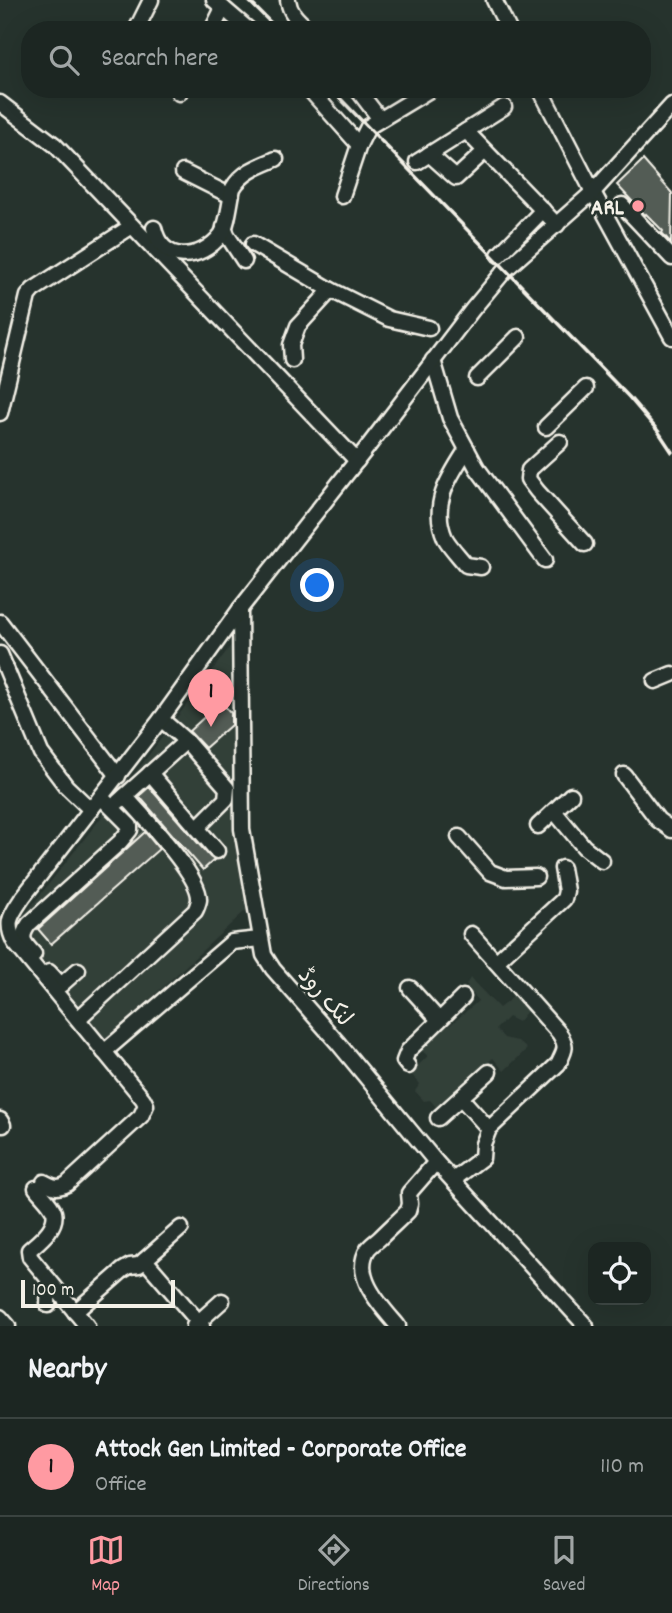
<!DOCTYPE html>
<meta charset="utf-8">
<style>
body{margin:0;font-family:Dekko,"Playpen Sans Arabic",sans-serif;background:#29322f;color:#f1f3f6}
.controls{position:absolute;right:21px;bottom:21px;display:grid;overflow:hidden;border-radius:14px;box-shadow:0 7px 28px #0002}
.controls button{width:63px;height:63px;display:grid;place-items:center;padding:0;border:0;border-bottom:2px solid #3a4340;background:#1c2622;color:#f1f3f6;font:35px sans-serif}
.scale{position:absolute;left:21px;bottom:18px;width:154px;box-sizing:border-box;padding-left:7px;border:4px solid #f4f1e8;border-top:0;font-size:19px;line-height:24px;white-space:nowrap;color:#f4f1e8;-webkit-text-stroke:5px #26332d;paint-order:stroke}
.you{position:absolute;left:318px;top:586px;width:24px;height:24px;margin:-18px;border:5px solid #fff;border-radius:50%;background:#1a73e8;box-shadow:0 0 0 10px #1a73e833}
.badge{display:grid;place-items:center;width:46px;height:46px;border-radius:50%;background:#ff9aa2;color:#111;font-size:23px;font-weight:700}
.pin{position:absolute;translate:-50% -58px;filter:drop-shadow(0 2px 4px #0008)}
.pin::after{content:'';position:absolute;top:37px;width:24px;height:21px;background:inherit;clip-path:polygon(0 0,100% 0,50% 100%)}
.list{margin:0;padding:0;list-style:none}
h2{display:flex;justify-content:space-between;align-items:center;height:91px;margin:0;padding:0 28px;font-size:30px}
h2 small{font-size:23px;font-weight:400;color:#a0a5a5}
.list li{display:grid;grid-template-columns:46px 1fr auto;gap:21px;align-items:center;box-sizing:border-box;height:98px;padding:0 28px;border-top:2px solid #3a4340}
.list b{display:block;font-size:26px;white-space:nowrap}
.list p{margin:0;font-size:23px;white-space:nowrap;color:#a0a5a5}
.list em{font-size:23px;font-style:normal;color:#a0a5a5}
.icon{flex:none;width:38px;height:38px;fill:none;stroke:currentColor;stroke-width:2;stroke-linecap:round;stroke-linejoin:round}
.map{position:relative;flex:none;width:672px;height:1326px;overflow:hidden}
.search{position:absolute;background:#1c2622;box-shadow:0 7px 28px #0002;left:21px;right:21px;top:21px;height:77px;display:flex;align-items:center;gap:18px;box-sizing:border-box;padding:0 24px;border-radius:28px;color:#a0a5a5;font-size:26px}
.sheet{height:189px;background:#1c2622}
nav{display:flex;justify-content:space-around;align-items:center;box-sizing:border-box;height:98px;border-top:2px solid #3a4340;background:#1c2622;font-size:19px;color:#a0a5a5}
nav a{display:grid;justify-items:center;gap:4px}
nav .on{color:#ff9aa2}
.map>svg:first-child{display:block}
.built{fill:#333f39}
.building{fill:#525c55;stroke:#f4f1e8;stroke-width:2}
.lines{fill:none;stroke-linecap:round;stroke-linejoin:round}
.minor-casing{stroke:#f4f1e8;stroke-width:19}
.minor{stroke:#26332d;stroke-width:14}
.rail{stroke:#f4f1e8;stroke-width:3.5}
.poi-dot{fill:#ff9aa2;stroke:#26332d;stroke-width:2.5}
.labels{text-anchor:middle;stroke-width:5;stroke-linejoin:round;paint-order:stroke}
.poi-label{font-size:23px;font-weight:bold;fill:#f4f1e8;stroke:#26332d;text-anchor:end}
.street-label{font-size:23px;fill:#f4f1e8;stroke:#26332d}
</style>
<div class="map">
<svg width="672" height="1326" viewBox="0 0 672 1326">
<rect width="100%" height="100%" fill="#26332d"/>
<filter id="ink" filterUnits="userSpaceOnUse"><feTurbulence type="fractalNoise" baseFrequency=".0143" numOctaves="2"/><feDisplacementMap in="SourceGraphic" scale="14" xChannelSelector="R" yChannelSelector="G"/><feConvolveMatrix kernelMatrix="1 2 1 2 8 2 1 2 1" color-interpolation-filters="sRGB"/></filter>
<g filter="url(#ink)">
<!-- built -->
<g class="built">
<path d="M238,636L246,910L105,1041L11,932L118,796Z"/>
<path d="M470,978L499,1008L513,997L528,1010L518,1022L508,1017L496,1029L504,1038L518,1041L527,1049L504,1071L493,1058L437,1108L430,1100L424,1101L415,1091L420,1084L410,1073L428,1056L417,1047L444,1022L449,1026L478,1001L466,985Z"/>
</g>
<!-- building -->
<g class="building">
<path d="M643,160L672,193L671,243L662,233L663,231L646,214L645,215L617,185Z"/>
<path d="M221,702L231,713V725L205,748L189,731Z"/>
<path d="M149,787L210,857L214,860L203,870L139,796Z"/>
<path d="M145,832L159,849L51,944L38,929Z"/>
</g>
<g class="lines">
<defs>
<g id="minor">
<path d="M214,0L249,30"/>
<path d="M288,0C290,14 298,20 309,30"/>
<path d="M494,0L509,30"/>
<path d="M136,30L151,0"/>
<path d="M212,30L223,8"/>
<path d="M309,89L359,145"/>
<path d="M357,89L380,119"/>
<path d="M540,89L593,192L672,337"/>
<path d="M179,93L181,89"/>
<path d="M0,103L55,145L357,461"/>
<path d="M466,131L557,225"/>
<path d="M429,154L456,178L485,151"/>
<path d="M417,162L504,107"/>
<path d="M183,172L231,196"/>
<path d="M342,196L359,145L368,127L431,89"/>
<path d="M622,205L672,258"/>
<path d="M224,227L227,235L244,261"/>
<path d="M154,228C162,264 201,261 221,235C228,225 230,201 233,188C242,172 259,166 276,159"/>
<path d="M253,244L331,290L389,319L429,328"/>
<path d="M499,255L543,210"/>
<path d="M292,360L291,345L298,326L331,290"/>
<path d="M433,360L450,418L477,468L545,560"/>
<path d="M477,378L518,337"/>
<path d="M0,413L28,296L33,290L132,226"/>
<path d="M546,427L586,388"/>
<path d="M560,442L529,470L528,479L537,491L585,544"/>
<path d="M467,449C449,477 430,504 445,538C450,547 459,556 466,565L481,567"/>
<path d="M240,609L242,829L264,955L273,969L338,1043L436,1162L586,1326"/>
<path d="M0,622L118,776"/>
<path d="M0,654L41,753L66,786L91,810"/>
<path d="M655,681L672,674"/>
<path d="M161,719L186,741L227,788L226,799L197,828"/>
<path d="M150,773L217,851"/>
<path d="M624,775L658,820L672,830"/>
<path d="M118,802L186,741"/>
<path d="M554,811L584,847L602,861"/>
<path d="M538,826L571,795"/>
<path d="M459,837L490,872L506,878L536,877"/>
<path d="M34,954C23,942 19,938 29,924L120,842L130,830V826L101,797"/>
<path d="M496,962L564,899L566,891L562,868"/>
<path d="M49,972L61,985L78,970"/>
<path d="M410,988L439,1020"/>
<path d="M78,1019L195,911C196,910 199,901 199,900C201,876 142,815 125,796"/>
<path d="M104,1052L232,942L260,939"/>
<path d="M408,1066L404,1061L408,1051L463,997"/>
<path d="M461,1098L489,1129"/>
<path d="M438,1118L489,1072"/>
<path d="M0,1120L3,1125"/>
<path d="M453,1180L482,1158L483,1144L489,1129L558,1064C565,1050 568,1047 559,1033L471,934"/>
<path d="M44,1182C53,1187 58,1189 67,1184L141,1116L146,1105L143,1099L15,943C4,922 11,915 23,897L161,719L240,609L366,449L472,310L506,269L593,192L672,105"/>
<path d="M36,1188C41,1195 51,1203 54,1212C58,1227 39,1241 29,1250L30,1257L87,1326"/>
<path d="M145,1260L202,1326"/>
<path d="M48,1305L49,1280"/>
<path d="M75,1312L123,1270L130,1266L139,1265L181,1228"/>
<path d="M0,1317L8,1326"/>
<path d="M194,1326L222,1301"/>
<path d="M398,1326C382,1307 351,1276 368,1249C371,1245 377,1241 380,1238C389,1229 399,1220 408,1211L410,1204L409,1193L436,1162"/>
</g>
</defs>
<!-- minor casing -->
<use href="#minor" class="minor-casing"/>
<!-- minor -->
<use href="#minor" class="minor"/>
<!-- rail -->
<g class="rail">
<path d="M248,0L278,30"/>
<path d="M331,89L629,397L658,431L672,452"/>
</g>
</g>
</g>
<!-- markers -->
<circle class="poi-dot" cx="638" cy="206" r="7"/>
<g class="labels">
<!-- poi labels -->
<g class="poi-label">
<text x="624" y="214">ARL</text>
</g>
<!-- street labels -->
<g class="street-label">
<text transform="translate(326 996) rotate(49)" y="8">لنک روڈ</text>
</g>
</g>
</svg>
<div class="controls">
<button><svg class="icon" aria-label="locate" viewBox="0 0 24 24"><circle cx="12" cy="12" r="6"/><path d="M12 2v4M12 18v4M2 12h4M18 12h4"/></svg></button>
</div>
<div class="scale">100 m</div>
<div class="you"></div>
<div class="pin badge" style="left:211px;top:727px">1</div>
<div class="search"><svg class="icon" aria-label="search" viewBox="0 0 24 24"><circle cx="10" cy="10" r="6"/><path d="M15 15l6 6"/></svg>Search here</div>
</div>
<section class="sheet">
<h2>Nearby<small></small></h2>
<ul class="list">
<li><span class="badge">1</span><div><b>Attock Gen Limited - Corporate Office</b><p>Office</p></div><em>110 m</em></li>
</ul>
</section>
<nav>
<a class="on"><svg class="icon" aria-label="map" viewBox="0 0 24 24"><path d="M3 6l6-2 6 2 6-2v14l-6 2-6-2-6 2zM9 4v14M15 6v14"/></svg>Map</a>
<a><svg class="icon" aria-label="directions" viewBox="0 0 24 24"><path d="M12 3l9 9-9 9-9-9zM9 14v-3h6M13 9l2 2-2 2"/></svg>Directions</a>
<a><svg class="icon" aria-label="saved" viewBox="0 0 24 24"><path d="M7 4h10v16l-5-4-5 4z"/></svg>Saved</a>
</nav>
